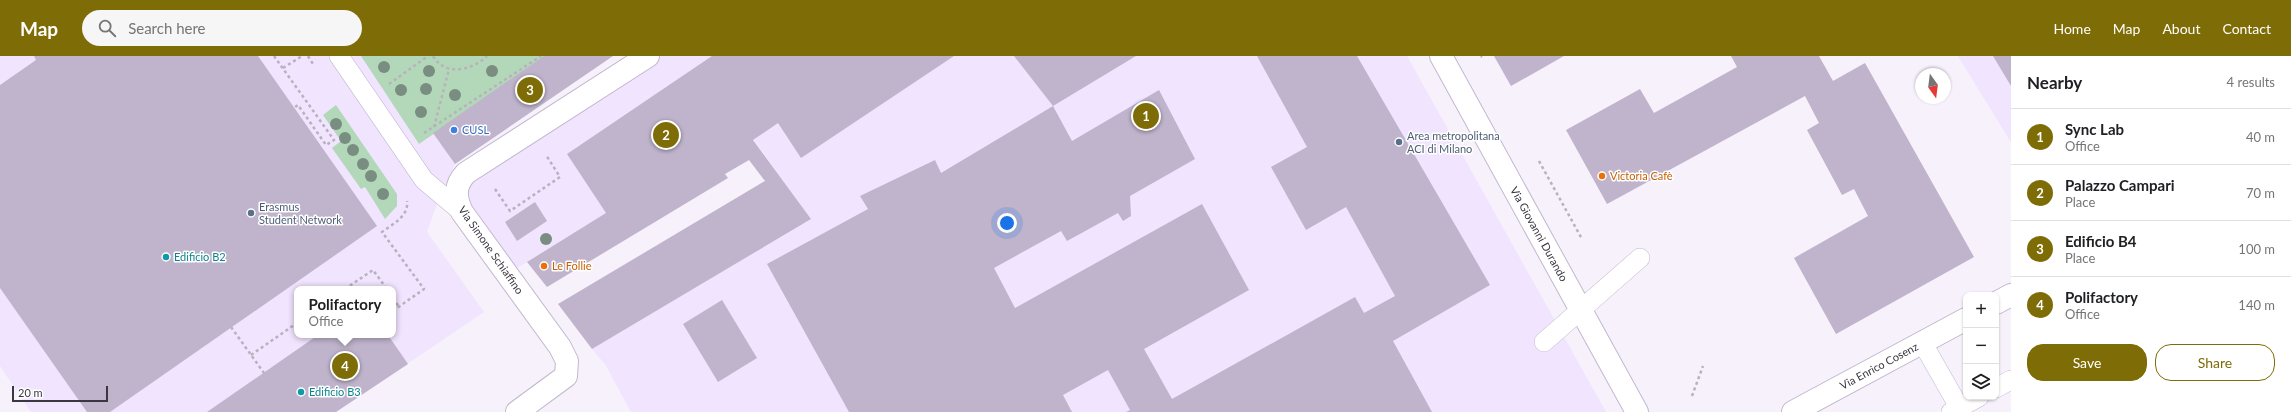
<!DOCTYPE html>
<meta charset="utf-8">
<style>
body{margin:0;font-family:Lato,sans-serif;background:#f6f6f6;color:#202124}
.controls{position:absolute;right:12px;bottom:12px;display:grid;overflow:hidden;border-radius:8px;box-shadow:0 1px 3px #0004}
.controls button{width:36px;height:36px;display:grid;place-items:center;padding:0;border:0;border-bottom:1px solid #e0e0e0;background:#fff;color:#202124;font:20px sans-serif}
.compass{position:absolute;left:1915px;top:12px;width:36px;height:36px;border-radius:50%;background:#fff;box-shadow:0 1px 3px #0004;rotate:166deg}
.scale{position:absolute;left:12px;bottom:10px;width:96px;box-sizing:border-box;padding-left:4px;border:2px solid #3b3640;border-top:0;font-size:11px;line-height:14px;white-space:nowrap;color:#3b3640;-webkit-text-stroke:3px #fff;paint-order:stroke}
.you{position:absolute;left:1007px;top:167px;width:14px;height:14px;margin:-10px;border:3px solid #fff;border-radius:50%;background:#1a73e8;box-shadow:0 0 0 6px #1a73e833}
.badge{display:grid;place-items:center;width:26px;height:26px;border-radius:50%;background:#7e6c06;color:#fff;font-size:13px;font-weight:700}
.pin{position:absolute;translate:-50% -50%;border:2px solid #fff;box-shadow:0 1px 4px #0006}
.popup{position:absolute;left:294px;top:230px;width:102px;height:52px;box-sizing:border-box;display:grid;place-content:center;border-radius:8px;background:#fff;filter:drop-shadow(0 1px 3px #0005);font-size:13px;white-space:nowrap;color:#757577}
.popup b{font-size:15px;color:#202124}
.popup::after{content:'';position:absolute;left:50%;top:100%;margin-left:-8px;border:8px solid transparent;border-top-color:#fff}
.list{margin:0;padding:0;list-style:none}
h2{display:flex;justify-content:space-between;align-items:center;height:52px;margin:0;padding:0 16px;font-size:17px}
h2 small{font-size:13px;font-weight:400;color:#757577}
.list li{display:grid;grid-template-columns:26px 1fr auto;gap:12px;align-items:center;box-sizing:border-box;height:56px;padding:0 16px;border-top:1px solid #e0e0e0}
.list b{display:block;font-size:15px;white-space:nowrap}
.list p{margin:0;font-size:13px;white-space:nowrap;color:#757577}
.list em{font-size:13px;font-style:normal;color:#757577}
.actions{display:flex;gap:8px;padding:12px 16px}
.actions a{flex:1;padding:9px 0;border:1px solid #7e6c06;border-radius:16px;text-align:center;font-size:14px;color:#7e6c06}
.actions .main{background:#7e6c06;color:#fff}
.icon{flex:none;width:22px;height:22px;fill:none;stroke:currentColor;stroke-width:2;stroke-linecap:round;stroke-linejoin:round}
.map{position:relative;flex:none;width:2011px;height:356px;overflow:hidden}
header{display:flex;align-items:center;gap:24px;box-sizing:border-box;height:56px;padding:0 20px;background:#7e6c06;color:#fff}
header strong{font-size:19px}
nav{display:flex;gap:22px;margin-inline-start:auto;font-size:14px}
.search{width:280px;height:36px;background:#f6f6f6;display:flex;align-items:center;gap:10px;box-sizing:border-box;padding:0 14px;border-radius:22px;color:#757577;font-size:15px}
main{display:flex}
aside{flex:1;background:#fff}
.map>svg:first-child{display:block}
.built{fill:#f0e4fe;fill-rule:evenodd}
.green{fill:#b3d8b9}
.building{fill:#bfb4cc}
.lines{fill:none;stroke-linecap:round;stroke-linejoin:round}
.service-casing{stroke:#c3b7cf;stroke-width:20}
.minor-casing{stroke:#c3b7cf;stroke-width:24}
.tertiary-casing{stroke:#c3b7cf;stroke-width:24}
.path{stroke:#b7b2bc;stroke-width:2.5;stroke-dasharray:3 3;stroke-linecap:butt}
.service{stroke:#fff;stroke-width:19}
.minor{stroke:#fff;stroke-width:22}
.tertiary{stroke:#fff;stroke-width:22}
.tree{fill:#798d81}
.shop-dot{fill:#3f7fe0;stroke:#fff;stroke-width:1.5}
.service-dot{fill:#5c6f8a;stroke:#fff;stroke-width:1.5}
.food-dot{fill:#e8710a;stroke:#fff;stroke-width:1.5}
.culture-dot{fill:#0f9aa8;stroke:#fff;stroke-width:1.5}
.labels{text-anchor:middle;stroke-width:3;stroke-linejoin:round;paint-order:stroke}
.shop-label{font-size:11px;fill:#366cbe;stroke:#fff;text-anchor:start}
.service-label{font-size:11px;fill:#4e5e75;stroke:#fff;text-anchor:start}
.food-label{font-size:11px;fill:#c56008;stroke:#fff;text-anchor:start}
.street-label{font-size:11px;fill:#3b3640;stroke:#fff}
.culture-label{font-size:11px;fill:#0d838f;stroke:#fff;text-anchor:start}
</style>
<header>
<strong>Map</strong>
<div class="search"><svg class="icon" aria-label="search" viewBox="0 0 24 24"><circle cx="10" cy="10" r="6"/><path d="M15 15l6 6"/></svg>Search here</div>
<nav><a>Home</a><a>Map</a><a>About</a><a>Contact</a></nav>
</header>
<main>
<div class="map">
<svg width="2011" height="356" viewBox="0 0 2011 356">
<rect width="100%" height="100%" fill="#f6f1fb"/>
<!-- built -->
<g class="built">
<path d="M0,0H612L455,108L440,139L427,176L484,256L336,356H31L0,310ZM297,233H393V279H297Z"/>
<path d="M648,0H1407L1606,356H631L605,308L592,293L811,163L746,73L507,218L458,126Z"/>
<path d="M1958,0H2011V86Z"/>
</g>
<!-- green -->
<g class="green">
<path d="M361,0H546L419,88Z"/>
<path d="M336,49L397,138V150L385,163L365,131L361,133L332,92L341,85L323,59Z"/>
</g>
<!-- building -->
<g class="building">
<path d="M34,0H258L377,170L110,356H87L0,232V29L36,4Z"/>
<path d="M544,0H613L455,108L433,77Z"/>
<path d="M712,0H954L801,102L778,67L753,84L811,163L592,293L558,248L765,125L749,104L725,118L728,122L547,231L527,206L606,157L567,98Z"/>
<path d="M1014,0H1136L1053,50Z"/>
<path d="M1257,0H1357L1490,229L1393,285L1432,356H1126L1130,354L1108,314L1063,339L1072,356H849L767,208L868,153L860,140L935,104L941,117L1053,50L1072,85L1159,34L1195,103L1130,140L1131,160L1123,165L1118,157L1067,185L1061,175L994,212L1015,252L1202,148L1249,234L1144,293L1172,343L1355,241L1364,257L1395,240L1346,151L1306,174L1271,111L1307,91Z"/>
<path d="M1494,0H1564L1511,30Z"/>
<path d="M1731,0H1819L1833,25L1865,7L1974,201L1836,278L1794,202L1868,160L1854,133L1842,139L1807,74L1819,67L1805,40L1607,148L1566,74L1640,33L1654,57L1737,11Z"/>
<path d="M1993,0H2011V30Z"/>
<path d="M535,146L547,165L517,185L505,166Z"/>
<path d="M722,244L757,302L718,326L683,268Z"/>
<path d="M318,279H388L408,308L336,356H207Z"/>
</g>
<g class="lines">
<defs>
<g id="service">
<path d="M339,0L424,124L462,156"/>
<path d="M1544,286L1640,202"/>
<path d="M1922,286L1959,351"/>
<path d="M1996,332L2011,324"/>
<path d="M1951,356L1979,341"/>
</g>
<path id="minor" d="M517,356L566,320L567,305L560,291L462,156C455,141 454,130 466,117L648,0"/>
<g id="tertiary">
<path d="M1441,0L1637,356"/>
<path d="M1996,247L2011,239"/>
<path d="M1793,356L1966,263"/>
</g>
</defs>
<!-- service casing -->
<use href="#service" class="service-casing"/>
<!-- minor casing -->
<use href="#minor" class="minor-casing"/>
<!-- tertiary casing -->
<use href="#tertiary" class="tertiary-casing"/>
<!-- path -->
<g class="path">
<path d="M274,0L334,84L326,89L298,49L294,52"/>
<path d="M308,0L313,8"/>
<path d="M433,0C445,21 473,14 487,0"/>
<path d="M1481,0L1482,1"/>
<path d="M283,12L302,0"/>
<path d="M389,28L428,0"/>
<path d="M434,71L449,13"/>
<path d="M424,77L541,0"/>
<path d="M1539,105L1582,183"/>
<path d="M495,133L510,155L560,121L546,99"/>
<path d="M345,233L373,214L387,233"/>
<path d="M393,242L399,251"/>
<path d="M393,255L424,233L382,176C393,168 409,160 407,145"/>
<path d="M231,271L264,317"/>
<path d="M251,299L297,267"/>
<path d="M1692,340L1703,310"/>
</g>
<!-- service -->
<use href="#service" class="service"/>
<!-- minor -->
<use href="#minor" class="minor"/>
<!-- tertiary -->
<use href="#tertiary" class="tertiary"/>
</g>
<!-- trees -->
<g class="tree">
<circle cx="384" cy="11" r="6"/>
<circle cx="429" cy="15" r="6"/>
<circle cx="492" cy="15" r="6"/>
<circle cx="426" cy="33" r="6"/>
<circle cx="401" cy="34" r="6"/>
<circle cx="455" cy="39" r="6"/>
<circle cx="421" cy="56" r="6"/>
<circle cx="336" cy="68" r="6"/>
<circle cx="345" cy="82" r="6"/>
<circle cx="353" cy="94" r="6"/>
<circle cx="363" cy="108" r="6"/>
<circle cx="371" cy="120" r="6"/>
<circle cx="383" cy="138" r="6"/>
<circle cx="546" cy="183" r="6"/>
</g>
<!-- markers -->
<circle class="shop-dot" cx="454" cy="74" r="4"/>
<g class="service-dot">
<circle cx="1399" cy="86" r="4"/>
<circle cx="251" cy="157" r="4"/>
</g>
<g class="food-dot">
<circle cx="1602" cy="120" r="4"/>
<circle cx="544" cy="210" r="4"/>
</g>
<g class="culture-dot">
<circle cx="166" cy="201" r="4"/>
<circle cx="301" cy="336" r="4"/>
</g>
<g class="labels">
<!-- shop labels -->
<g class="shop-label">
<text x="462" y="78">CUSL</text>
</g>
<!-- service labels -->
<g class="service-label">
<text x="1407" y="84">Area metropolitana<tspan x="1407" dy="13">ACI di Milano</tspan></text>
<text x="259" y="155">Erasmus<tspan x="259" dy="13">Student Network</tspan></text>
</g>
<!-- food labels -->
<g class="food-label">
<text x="1610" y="124">Victoria Cafè</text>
<text x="552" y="214">Le Follie</text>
</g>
<!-- street labels -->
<g class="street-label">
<text transform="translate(1539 178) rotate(61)" y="4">Via Giovanni Durando</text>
<text transform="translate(491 194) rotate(55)" y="4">Via Simone Schiaffino</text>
<text transform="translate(1879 310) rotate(-28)" y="4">Via Enrico Cosenz</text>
</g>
<!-- culture labels -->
<g class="culture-label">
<text x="174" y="205">Edificio B2</text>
<text x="309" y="340">Edificio B3</text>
</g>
</g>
</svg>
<div class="controls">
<button>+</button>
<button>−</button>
<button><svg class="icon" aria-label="layers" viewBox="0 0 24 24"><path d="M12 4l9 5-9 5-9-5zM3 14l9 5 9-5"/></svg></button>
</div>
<svg class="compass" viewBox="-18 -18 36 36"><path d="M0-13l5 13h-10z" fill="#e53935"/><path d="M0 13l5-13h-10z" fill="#757577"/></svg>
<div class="scale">20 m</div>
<div class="you"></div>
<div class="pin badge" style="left:1146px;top:60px">1</div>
<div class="pin badge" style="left:666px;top:79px">2</div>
<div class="pin badge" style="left:530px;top:34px">3</div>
<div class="pin badge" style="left:345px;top:310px">4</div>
<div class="popup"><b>Polifactory</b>Office</div>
</div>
<aside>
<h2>Nearby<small>4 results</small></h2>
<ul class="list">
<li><span class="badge">1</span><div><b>Sync Lab</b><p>Office</p></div><em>40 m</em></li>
<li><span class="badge">2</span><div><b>Palazzo Campari</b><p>Place</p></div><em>70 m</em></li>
<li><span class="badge">3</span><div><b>Edificio B4</b><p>Place</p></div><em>100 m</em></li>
<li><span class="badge">4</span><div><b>Polifactory</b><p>Office</p></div><em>140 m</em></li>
</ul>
<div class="actions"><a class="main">Save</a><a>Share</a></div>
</aside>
</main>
